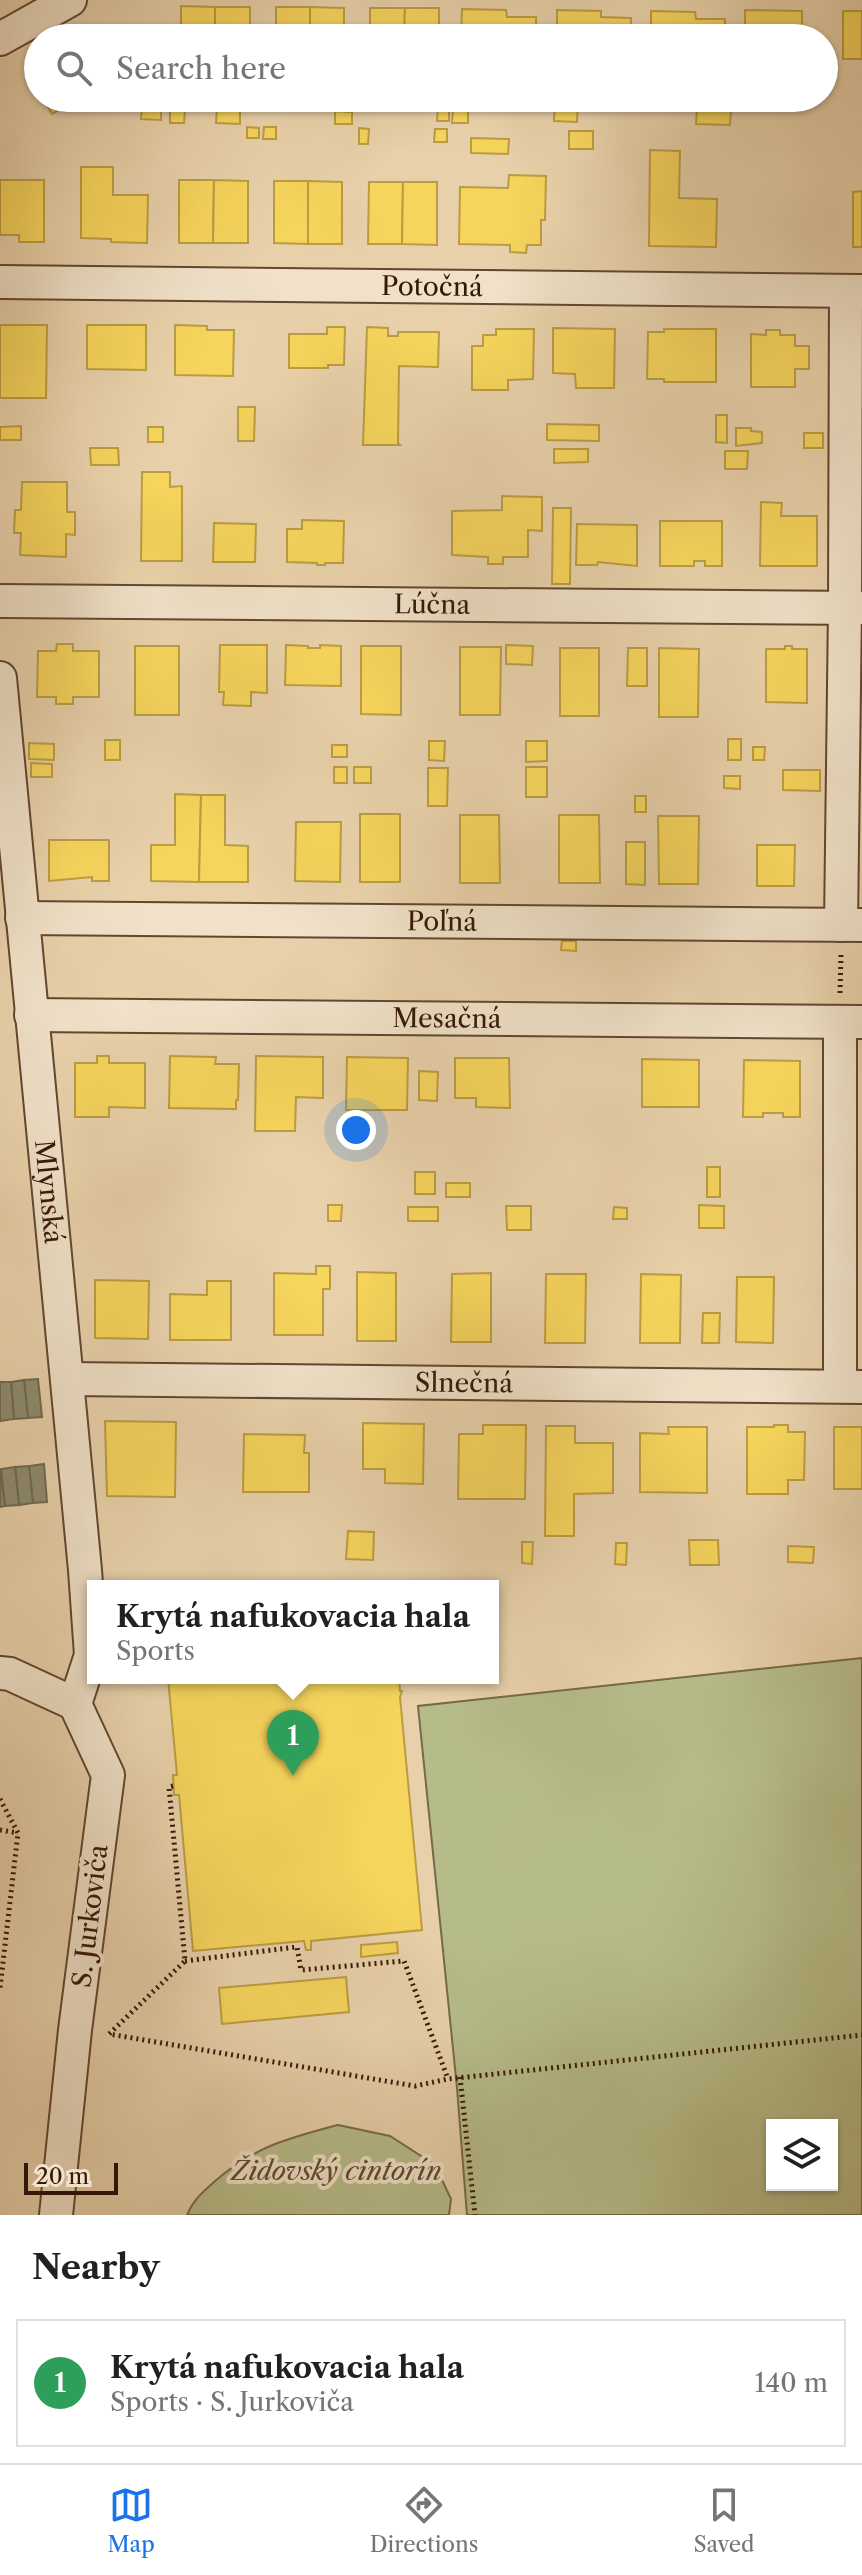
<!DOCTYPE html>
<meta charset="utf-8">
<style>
body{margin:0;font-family:"Libre Caslon Text",serif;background:#f2f2f2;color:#202124}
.controls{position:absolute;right:24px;bottom:24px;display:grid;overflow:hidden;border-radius:0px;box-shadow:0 2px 6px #0004}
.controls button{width:72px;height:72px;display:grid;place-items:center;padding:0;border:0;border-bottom:2px solid #e0e0e0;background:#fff;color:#202124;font:40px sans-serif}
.scale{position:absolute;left:24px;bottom:20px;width:94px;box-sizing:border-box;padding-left:8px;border:4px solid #351808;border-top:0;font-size:22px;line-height:28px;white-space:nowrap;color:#351808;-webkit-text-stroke:6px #f0e1c8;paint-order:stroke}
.you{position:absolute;left:356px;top:1130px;width:28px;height:28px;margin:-20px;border:6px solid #fff;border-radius:50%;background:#1a73e8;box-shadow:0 0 0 12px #1a73e833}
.badge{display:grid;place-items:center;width:52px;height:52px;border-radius:50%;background:#1a73e8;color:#fff;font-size:26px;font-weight:700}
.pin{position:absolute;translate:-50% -66px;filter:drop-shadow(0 2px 4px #0008)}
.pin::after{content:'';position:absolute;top:42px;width:28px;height:24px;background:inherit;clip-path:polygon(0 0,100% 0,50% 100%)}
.popup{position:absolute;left:87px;top:1580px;width:412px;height:104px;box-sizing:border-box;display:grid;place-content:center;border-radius:0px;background:#fff;filter:drop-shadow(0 2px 6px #0005);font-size:26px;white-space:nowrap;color:#757577}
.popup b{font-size:30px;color:#202124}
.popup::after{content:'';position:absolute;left:50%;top:100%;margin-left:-16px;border:16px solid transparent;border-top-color:#fff}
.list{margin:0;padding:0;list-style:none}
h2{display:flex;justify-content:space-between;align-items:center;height:104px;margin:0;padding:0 32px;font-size:34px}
h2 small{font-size:26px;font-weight:400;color:#757577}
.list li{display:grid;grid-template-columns:52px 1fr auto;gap:24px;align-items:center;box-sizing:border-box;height:128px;margin:0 16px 16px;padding:0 16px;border:2px solid #e0e0e0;border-radius:0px}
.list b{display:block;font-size:30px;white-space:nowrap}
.list p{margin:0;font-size:26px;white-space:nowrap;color:#757577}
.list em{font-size:26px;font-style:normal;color:#757577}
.icon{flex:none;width:44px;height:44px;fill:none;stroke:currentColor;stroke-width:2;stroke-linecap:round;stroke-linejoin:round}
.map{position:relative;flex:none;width:862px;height:2215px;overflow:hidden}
.search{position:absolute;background:#fff;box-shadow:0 2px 6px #0004;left:24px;right:24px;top:24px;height:88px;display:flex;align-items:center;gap:20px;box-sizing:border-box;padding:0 28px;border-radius:44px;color:#757577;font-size:30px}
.sheet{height:248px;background:#fff}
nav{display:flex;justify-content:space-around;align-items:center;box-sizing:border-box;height:112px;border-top:2px solid #e0e0e0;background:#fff;font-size:22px;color:#757577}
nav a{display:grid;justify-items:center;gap:4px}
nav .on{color:#1a73e8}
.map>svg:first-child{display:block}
.green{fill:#b6bc88;stroke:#766a48;stroke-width:2;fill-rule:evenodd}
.homes{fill:#f6d55c;stroke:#bc9c43;stroke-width:2}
.industry{fill:#8c8c6e;stroke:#72694f;stroke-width:2}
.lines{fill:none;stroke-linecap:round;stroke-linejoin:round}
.street-casing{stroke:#624630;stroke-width:36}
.path{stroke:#351808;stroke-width:5;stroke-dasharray:2 4;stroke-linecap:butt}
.street{stroke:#f0e1c8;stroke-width:32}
.labels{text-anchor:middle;stroke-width:8;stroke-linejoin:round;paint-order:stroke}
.street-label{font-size:26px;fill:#351808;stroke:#f0e1c8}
.park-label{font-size:26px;font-style:italic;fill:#5c492e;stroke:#f0e1c8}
</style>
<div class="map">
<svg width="862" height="2215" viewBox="0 0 862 2215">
<rect width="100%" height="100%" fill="#e8d1aa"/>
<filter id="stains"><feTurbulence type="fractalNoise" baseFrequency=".0025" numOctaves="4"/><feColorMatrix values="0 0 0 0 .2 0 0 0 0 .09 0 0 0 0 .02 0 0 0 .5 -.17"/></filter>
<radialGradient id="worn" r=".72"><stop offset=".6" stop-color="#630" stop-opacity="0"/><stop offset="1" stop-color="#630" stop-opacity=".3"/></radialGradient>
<!-- green -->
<g class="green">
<path d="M862,1658V2215H467L457,2088L418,1706ZM832,2125V2185H772V2125Z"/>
<path d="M338,2125L390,2136L435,2165L451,2199L449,2215H187C193,2200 203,2192 214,2182C253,2147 289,2138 338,2125Z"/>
</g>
<!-- homes -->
<g class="homes">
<path d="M181,6L215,7V38H181Z"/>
<rect x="215" y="7" width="35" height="31"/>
<rect x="276" y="7" width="34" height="31"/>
<path d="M310,7L344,8V38H310Z"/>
<path d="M370,8H405L404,38H370Z"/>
<path d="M405,8H439V38H404Z"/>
<path d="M462,9L506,10L507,17H536V38H461Z"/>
<path d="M557,10L601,11V17L631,18V38H557Z"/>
<path d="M745,10L802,11V38H745Z"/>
<path d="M651,11L695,12L696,19H725V38H651Z"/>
<rect x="843" y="11" width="19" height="48"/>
<path d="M38,68V90L28,74Z"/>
<path d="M43,98H79L52,114Z"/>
<path d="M555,101L578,102L577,122L554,121Z"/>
<path d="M142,108L161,109V120L141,119Z"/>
<path d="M217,108H240V124L216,123Z"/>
<path d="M438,108H449V121H437Z"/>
<path d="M697,108L731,109L730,125L696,124Z"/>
<path d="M170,109H185L184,123H170Z"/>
<path d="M453,109H468V123H452Z"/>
<path d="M335,111L352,112V124H335Z"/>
<path d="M247,127L259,128V138H247Z"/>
<path d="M264,127H276V139H263Z"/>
<path d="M359,128L369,129L368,144H359Z"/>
<path d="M435,129H447V142H434Z"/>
<rect x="569" y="131" width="24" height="18"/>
<path d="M471,138L509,139L508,154L471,153Z"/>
<path d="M650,150L680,151L679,198L717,199L716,247L649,246Z"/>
<path d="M81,167H113V195H148L147,243L111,242V239L81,238Z"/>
<path d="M509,175L546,176L545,220H541V245H527L526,253L510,252V245L459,244L460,187L508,188Z"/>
<path d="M0,180H44V242H19V235H0Z"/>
<path d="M179,180H214L213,243H179Z"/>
<path d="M214,180L248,181V243H213Z"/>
<path d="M274,181H308V244L274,243Z"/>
<path d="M308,181L342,182V244H308Z"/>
<path d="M369,182H403L402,244H368Z"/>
<path d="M403,182H437V245L402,244Z"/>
<path d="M862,191V247H853V192Z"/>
<path d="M0,325H47L46,398H0Z"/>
<path d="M87,325H146V370L87,369Z"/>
<path d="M175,325L207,326V330H234L233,376L175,375Z"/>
<path d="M327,327H345L344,365H328V368H289V334H327Z"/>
<path d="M367,327L388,328V336H398V332H439L438,367L399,366L398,443L400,445H363Z"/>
<path d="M553,328L615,329L614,388H576L575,374L553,373Z"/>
<path d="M496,329H534L533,379L508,380V390H472V346H483V335H496Z"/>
<path d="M664,329H716V382H664V379H647L648,332H664Z"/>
<path d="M766,330H780V335H795V346H809V369H795V387H751V334L766,335Z"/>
<path d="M238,407H255L254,441H238Z"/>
<path d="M716,415H727V443L716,442Z"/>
<path d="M547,424L599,425V441L547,440Z"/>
<path d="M21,426V440H0V427Z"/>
<rect x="148" y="427" width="15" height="15"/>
<path d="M736,428H751V431L762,432V443L736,446Z"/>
<rect x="804" y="433" width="19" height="15"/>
<path d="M90,448H118L119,465H91Z"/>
<path d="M554,449H588V462L554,463Z"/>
<path d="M725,451H748L747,469H725Z"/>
<path d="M142,472H170V487L182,486V561H141Z"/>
<path d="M22,482H67V512H75V535L66,534V557L20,555L21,533H14L15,510H21Z"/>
<path d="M502,496L542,497V531L528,530V557H503V564H488V557L452,555V511L502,510Z"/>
<path d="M761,502L782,503L781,516H817V566H760Z"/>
<path d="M553,508H571L570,584H552Z"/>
<path d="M302,520L344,521L343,563H325V565H317V563L287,562V529H302Z"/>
<path d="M660,521H722V566H705V561H694V566H660Z"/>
<path d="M214,523L256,524L255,562H213Z"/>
<path d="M577,524L637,525V566L598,562L597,565H576Z"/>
<path d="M57,644H73V651H99V697H73V704H56V697H37L38,651H56Z"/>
<path d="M220,645H267V693L251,692V706L223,705L224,692H219Z"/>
<path d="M286,645L308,646V648H320V645L341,646V686L285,685Z"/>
<path d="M506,645L533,646L532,665L506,664Z"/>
<rect x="135" y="646" width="44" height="69"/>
<path d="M361,646H401V715L361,714Z"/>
<path d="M785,646H792V649H807V703L766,702V649H785Z"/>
<path d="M460,647H501L500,715H460Z"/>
<rect x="560" y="648" width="39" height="68"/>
<path d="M628,648H647V686H627Z"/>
<path d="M659,648L699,649L698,717H659Z"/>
<rect x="728" y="739" width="13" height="21"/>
<rect x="105" y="740" width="15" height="20"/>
<path d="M429,741H445L444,761L429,760Z"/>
<path d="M526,741H547V761L526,762Z"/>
<path d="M29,743L54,744V760L29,759Z"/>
<rect x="332" y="745" width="15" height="12"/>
<path d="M753,747H765L764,760H753Z"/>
<path d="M31,763L52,764V777H31Z"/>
<rect x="334" y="767" width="13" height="16"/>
<rect x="354" y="767" width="17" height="16"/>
<rect x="526" y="767" width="21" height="30"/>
<path d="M428,768H448L447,806H428Z"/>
<path d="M783,770H820V791L783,790Z"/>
<path d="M724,776H740V789L724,788Z"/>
<path d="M175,794L201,795L199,882L151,881V845H175Z"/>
<path d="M201,795H225V845L248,846V882H199Z"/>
<rect x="635" y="796" width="11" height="16"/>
<rect x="360" y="814" width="40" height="68"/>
<path d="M460,815H499L500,883H460Z"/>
<path d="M559,815H599L600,883H559Z"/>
<path d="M658,816H699L698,884H659Z"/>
<path d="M296,822H341L340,882L295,881Z"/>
<path d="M49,840H109V881H92V877L49,881Z"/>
<path d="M626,842H645V885L626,884Z"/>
<path d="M757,845H795L794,886H757Z"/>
<path d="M562,941H576V951L561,950Z"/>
<path d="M97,1056H109V1063H145V1108L109,1107V1117H75V1063H97Z"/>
<path d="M170,1056L216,1057L215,1064H239L238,1100H236V1109L169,1108Z"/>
<path d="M256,1056L323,1057V1098L296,1097L295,1131H255Z"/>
<path d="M347,1057L408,1058L407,1110H346Z"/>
<path d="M455,1058H509L510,1108L476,1107V1098H455Z"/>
<path d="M642,1059L699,1060V1107H642Z"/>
<path d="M744,1060L800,1061V1117H783V1113H763V1117H743Z"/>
<path d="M419,1071L438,1072L437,1101L419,1100Z"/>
<rect x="707" y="1167" width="13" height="30"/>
<rect x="415" y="1172" width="20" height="22"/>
<rect x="446" y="1183" width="24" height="14"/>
<path d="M328,1205H342L341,1221H328Z"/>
<path d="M699,1205L724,1206V1228H699Z"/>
<path d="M506,1206H531V1230H507Z"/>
<rect x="408" y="1207" width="30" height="14"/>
<path d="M614,1207L627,1208V1219H613Z"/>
<path d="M316,1266H330V1289H323V1335H274V1273L316,1274Z"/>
<path d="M357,1272L396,1273V1341H357Z"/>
<path d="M491,1273V1342H451L452,1274Z"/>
<path d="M546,1274H586L585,1343H545Z"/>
<path d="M641,1274L681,1275L680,1343H640Z"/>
<path d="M737,1277H774L773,1343L736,1342Z"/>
<path d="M95,1280L149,1281L148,1339L95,1338Z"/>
<path d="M207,1281H231V1340H170V1294L207,1295Z"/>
<path d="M703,1313H720L719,1343H702Z"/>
<path d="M105,1421L176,1422L175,1497L107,1496Z"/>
<path d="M363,1423L424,1424L423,1484L385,1483V1469H363Z"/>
<path d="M483,1425H526L525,1499H458L459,1434H483Z"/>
<path d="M774,1425H788V1432H805L804,1480H788V1494H747V1427H774Z"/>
<path d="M546,1426H575V1443H613V1493L574,1494V1536H545Z"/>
<path d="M668,1427H707V1493L640,1492V1433L669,1434Z"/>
<rect x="834" y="1427" width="28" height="62"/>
<path d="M244,1434L305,1435L304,1453H309V1492H243Z"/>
<path d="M348,1531L374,1532L373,1560L346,1559Z"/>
<path d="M689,1540H718L719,1565H690Z"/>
<path d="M522,1542H533L532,1564L522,1563Z"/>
<path d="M616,1543H627L626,1565L615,1564Z"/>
<path d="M788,1546L814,1547L813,1563L788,1562Z"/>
<path d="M168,1678H399L400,1691H402L400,1697L422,1930L311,1941V1950H306L304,1941L193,1951L179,1795H174L173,1775H177Z"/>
<path d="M397,1942L398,1953L361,1957V1945Z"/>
<path d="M346,1977L349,2012L222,2024L219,1988Z"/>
</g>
<!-- industry -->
<g class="industry">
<path d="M38,1379L42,1417L28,1418L24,1380Z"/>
<path d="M24,1380L28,1418L14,1419L11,1382Z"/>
<path d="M0,1382H11L14,1419L0,1421Z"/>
<path d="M44,1464L47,1502L33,1503L29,1466Z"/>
<path d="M29,1466L33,1503L19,1505L15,1467Z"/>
<path d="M15,1467L19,1505L5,1506L1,1469Z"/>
<path d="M0,1469L5,1506L0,1507Z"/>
</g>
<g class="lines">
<defs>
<g id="street">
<path d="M0,39L70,0"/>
<path id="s1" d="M0,282L862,291"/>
<path id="s2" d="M0,601L862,608"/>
<path id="s3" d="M0,678L85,1570L91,1655L75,1704"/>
<path id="s4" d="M22,918L862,925"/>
<path d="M841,925L845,608L846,291"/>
<path id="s5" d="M31,1015L862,1022"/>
<path d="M840,1022V1386"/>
<path id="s6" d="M68,1379L862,1387"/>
<path d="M0,1673L10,1674L75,1704L108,1775L75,2030L56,2215"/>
</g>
</defs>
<!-- street casing -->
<use href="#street" class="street-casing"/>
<!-- path -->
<g class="path">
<path d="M840,993L841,955"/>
<path d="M173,1786L169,1787L185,1961L109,2034L415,2086L448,2079L862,2035"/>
<path d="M0,1799L18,1833L0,1988"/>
<path d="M0,1830L18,1833"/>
<path d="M185,1961L297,1947L301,1970L404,1961L448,2079"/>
<path d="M460,2077L475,2215"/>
</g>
<!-- street -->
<use href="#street" class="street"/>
</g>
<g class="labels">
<!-- street labels -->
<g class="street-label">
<text dy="9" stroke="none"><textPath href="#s1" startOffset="432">Potočná</textPath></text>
<text dy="9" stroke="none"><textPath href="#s2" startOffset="432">Lúčna</textPath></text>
<text dy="9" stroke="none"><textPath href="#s4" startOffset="420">Poľná</textPath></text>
<text dy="9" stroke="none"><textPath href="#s5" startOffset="416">Mesačná</textPath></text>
<text dy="9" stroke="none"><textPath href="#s3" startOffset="516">Mlynská</textPath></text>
<text dy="9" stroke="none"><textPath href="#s6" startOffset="396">Slnečná</textPath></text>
<text transform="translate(90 1916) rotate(-83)" y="9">S. Jurkoviča</text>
</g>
<!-- park labels -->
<g class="park-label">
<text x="336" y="2180">Židovský cintorín</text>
</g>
</g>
<rect width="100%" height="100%" filter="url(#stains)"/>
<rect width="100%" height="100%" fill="url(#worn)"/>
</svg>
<div class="controls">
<button><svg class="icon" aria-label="layers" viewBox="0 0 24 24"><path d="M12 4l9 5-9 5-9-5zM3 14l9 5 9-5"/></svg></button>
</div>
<div class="scale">20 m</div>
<div class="you"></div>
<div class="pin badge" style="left:293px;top:1776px;background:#2e9e5b">1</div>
<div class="popup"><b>Krytá nafukovacia hala</b>Sports</div>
<div class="search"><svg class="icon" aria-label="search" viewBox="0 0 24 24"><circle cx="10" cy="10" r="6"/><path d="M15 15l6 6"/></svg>Search here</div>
</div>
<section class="sheet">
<h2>Nearby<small></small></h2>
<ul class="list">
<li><span class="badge" style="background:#2e9e5b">1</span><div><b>Krytá nafukovacia hala</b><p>Sports · S. Jurkoviča</p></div><em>140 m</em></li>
</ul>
</section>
<nav>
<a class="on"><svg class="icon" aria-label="map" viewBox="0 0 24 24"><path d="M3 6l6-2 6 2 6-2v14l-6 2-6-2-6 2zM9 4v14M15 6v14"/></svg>Map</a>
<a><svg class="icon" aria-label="directions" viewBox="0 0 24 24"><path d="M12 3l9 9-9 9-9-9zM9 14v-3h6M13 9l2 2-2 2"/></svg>Directions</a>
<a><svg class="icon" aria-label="saved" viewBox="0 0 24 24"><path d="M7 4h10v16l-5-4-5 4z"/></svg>Saved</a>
</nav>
